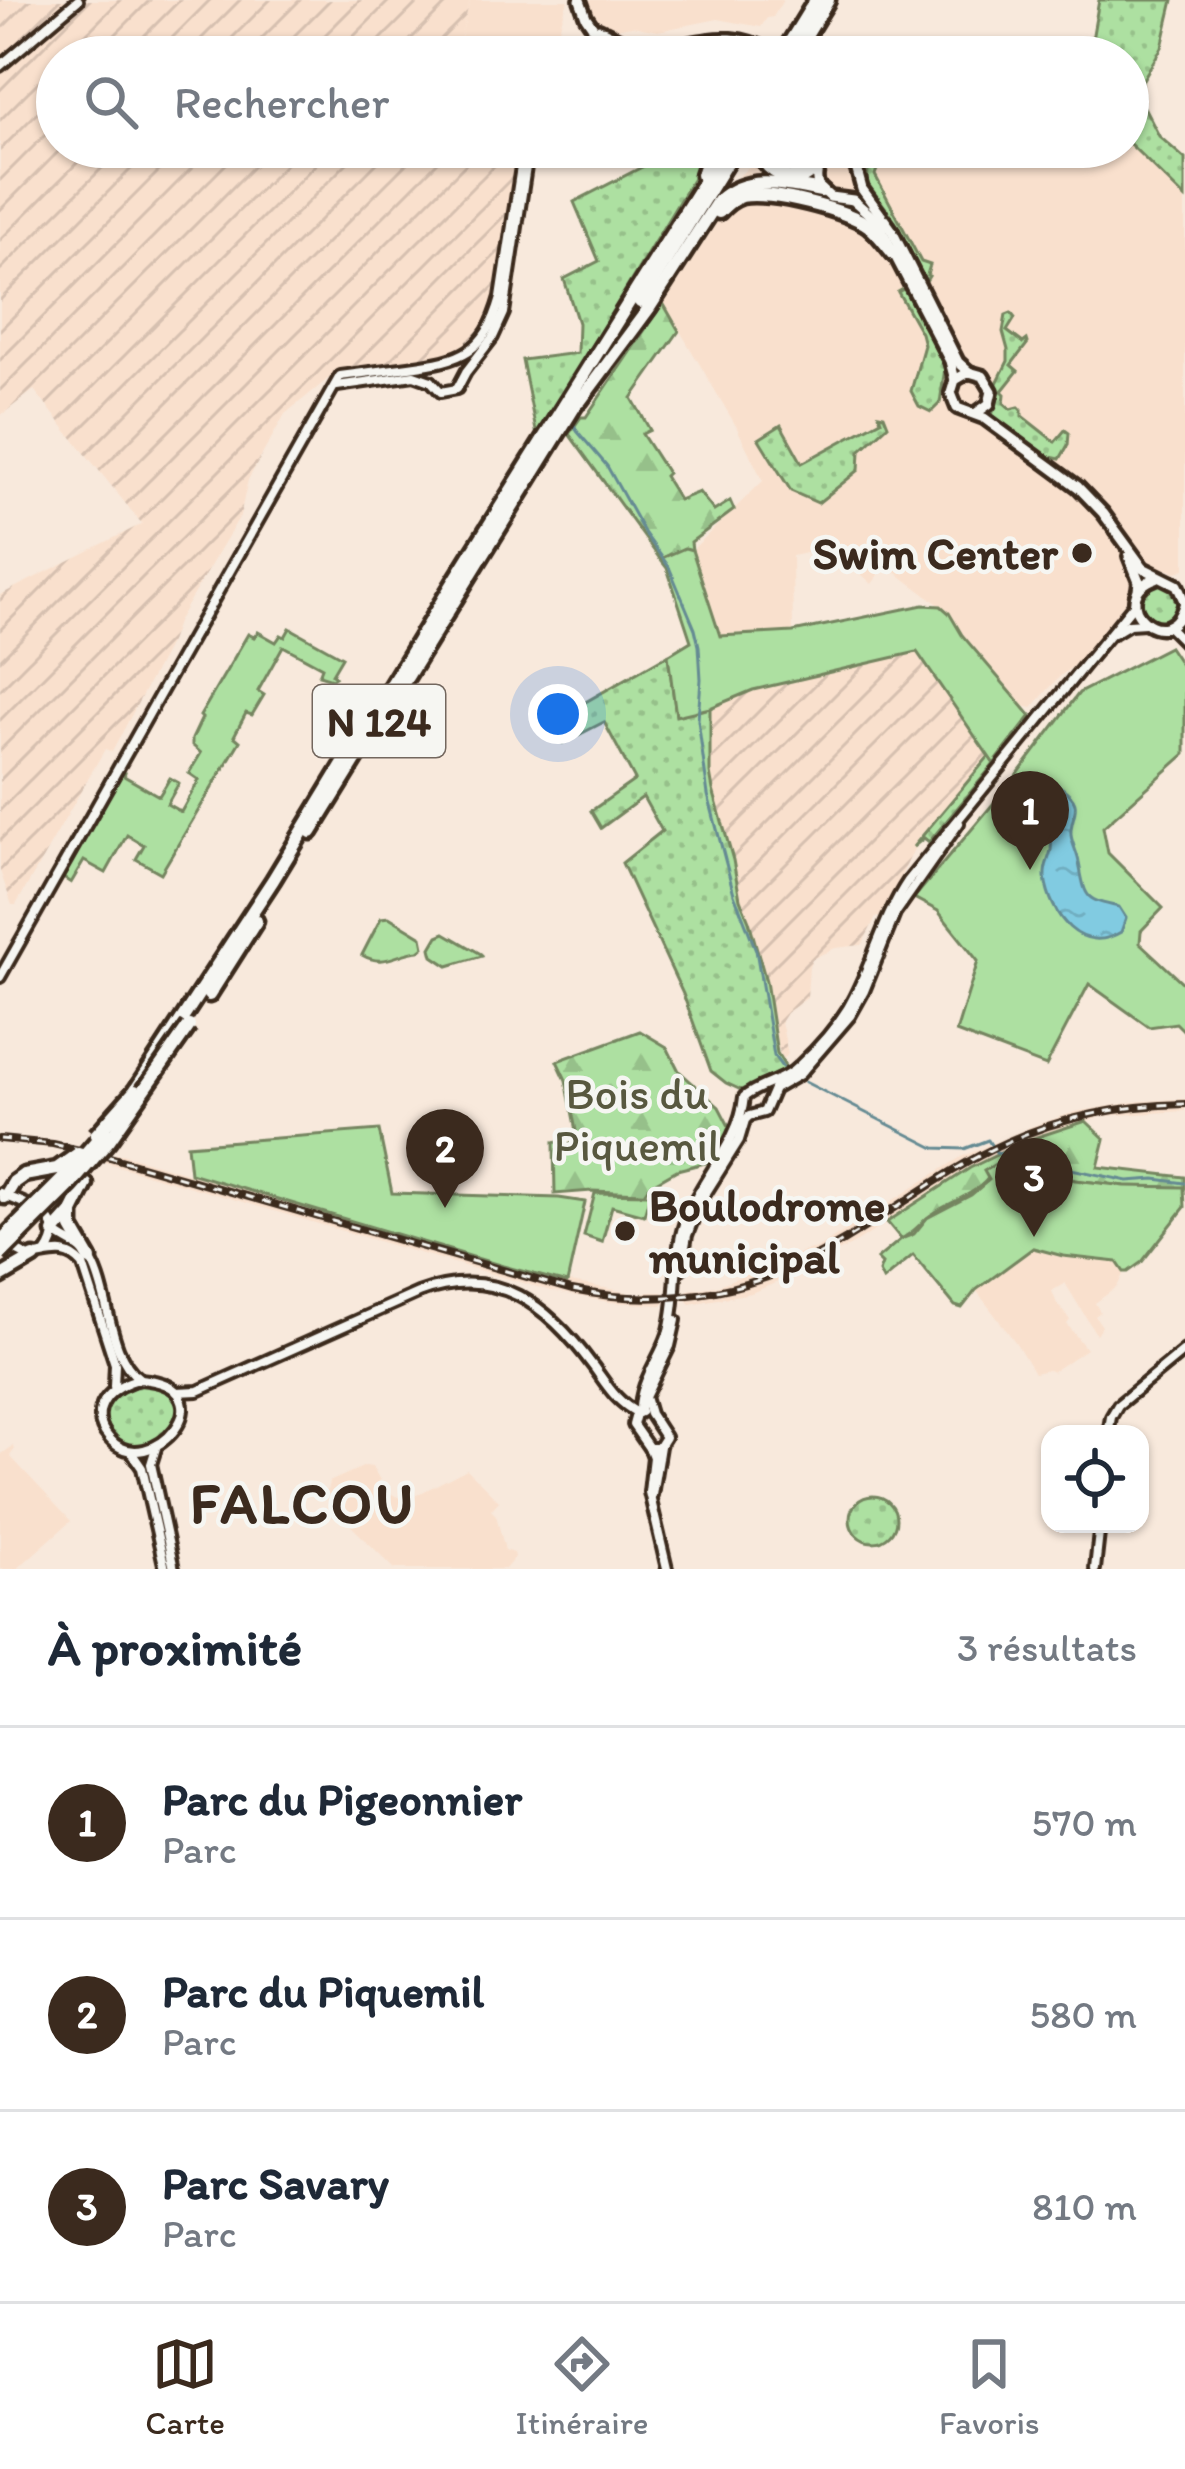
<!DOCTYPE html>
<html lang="fr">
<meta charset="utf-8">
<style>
body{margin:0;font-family:Itim,sans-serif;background:#f2f2f3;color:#1f2937}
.controls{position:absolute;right:36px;bottom:36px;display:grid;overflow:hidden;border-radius:24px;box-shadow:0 3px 9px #0004}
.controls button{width:108px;height:108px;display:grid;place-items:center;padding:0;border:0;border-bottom:3px solid #e0e1e3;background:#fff;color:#1f2937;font:60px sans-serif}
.you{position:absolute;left:558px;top:714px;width:42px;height:42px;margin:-30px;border:9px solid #fff;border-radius:50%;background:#1a73e8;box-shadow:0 0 0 18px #1a73e833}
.badge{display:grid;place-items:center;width:78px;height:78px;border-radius:50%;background:#3b2a1e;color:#fff;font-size:39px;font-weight:700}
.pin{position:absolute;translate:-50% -99px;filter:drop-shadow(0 3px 6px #0008)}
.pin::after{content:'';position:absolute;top:63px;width:42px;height:36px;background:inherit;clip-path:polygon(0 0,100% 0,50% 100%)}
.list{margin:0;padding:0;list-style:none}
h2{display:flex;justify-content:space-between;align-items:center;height:156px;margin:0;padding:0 48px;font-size:51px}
h2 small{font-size:39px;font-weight:400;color:#747a83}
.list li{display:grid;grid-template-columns:78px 1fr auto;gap:36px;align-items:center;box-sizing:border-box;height:192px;padding:0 48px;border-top:3px solid #e0e1e3}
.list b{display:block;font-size:45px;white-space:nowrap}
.list p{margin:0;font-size:39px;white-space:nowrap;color:#747a83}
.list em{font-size:39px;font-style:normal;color:#747a83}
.icon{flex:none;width:66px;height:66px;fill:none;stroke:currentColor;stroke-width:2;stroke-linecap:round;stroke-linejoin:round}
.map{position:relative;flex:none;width:1185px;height:1569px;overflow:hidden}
.search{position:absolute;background:#fff;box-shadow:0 3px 9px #0004;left:36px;right:36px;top:36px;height:132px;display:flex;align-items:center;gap:30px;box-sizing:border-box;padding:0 42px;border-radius:66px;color:#747a83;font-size:45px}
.sheet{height:732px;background:#fff}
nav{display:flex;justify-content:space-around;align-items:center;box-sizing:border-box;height:168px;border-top:3px solid #e0e1e3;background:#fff;font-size:33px;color:#747a83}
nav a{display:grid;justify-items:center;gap:6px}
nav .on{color:#3b2a1e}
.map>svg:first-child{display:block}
.built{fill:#f9e0cd}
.industrial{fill:url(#industrial-furrows)}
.grass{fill:url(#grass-dots);stroke:#748560;stroke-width:3}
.forest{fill:url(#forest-firs);stroke:#748560;stroke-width:3}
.green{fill:#ade0a1;stroke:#748560;stroke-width:3}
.water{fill:url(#water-ripples);stroke:#658b93;stroke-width:3}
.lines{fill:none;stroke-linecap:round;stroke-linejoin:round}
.stream{stroke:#658b93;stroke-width:3}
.tertiary-casing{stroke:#3b2a1e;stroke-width:16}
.secondary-casing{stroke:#3b2a1e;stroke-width:18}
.trunk-casing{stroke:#3b2a1e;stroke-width:21}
.tertiary{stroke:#f6f6f2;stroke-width:8}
.secondary{stroke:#f6f6f2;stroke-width:9}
.trunk{stroke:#f6f6f2;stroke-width:12}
.rail-casing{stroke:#3b2a1e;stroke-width:8}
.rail{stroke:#f6f6f2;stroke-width:3;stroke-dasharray:9;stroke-linecap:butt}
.trunk-bridge-casing{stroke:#3b2a1e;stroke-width:21;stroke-linecap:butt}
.trunk-bridge{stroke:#f6f6f2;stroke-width:12}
.poi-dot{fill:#3b2a1e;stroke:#f6f6f2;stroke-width:4.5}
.labels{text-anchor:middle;stroke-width:9;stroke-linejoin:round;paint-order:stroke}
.shield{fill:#f6f6f2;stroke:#73675e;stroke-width:3}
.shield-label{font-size:42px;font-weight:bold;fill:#3b2a1e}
.poi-label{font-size:45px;font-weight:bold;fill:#3b2a1e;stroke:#f6f6f2;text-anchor:end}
.park-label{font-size:45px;fill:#58583f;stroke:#f6f6f2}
.district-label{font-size:57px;font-weight:bold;letter-spacing:3px;fill:#3b2a1e;stroke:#f6f6f2}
</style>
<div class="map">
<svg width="1185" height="1569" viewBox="0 0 1185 1569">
<defs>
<pattern id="industrial-furrows" width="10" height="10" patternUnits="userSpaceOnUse" patternTransform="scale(3)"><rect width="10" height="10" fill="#f9e0cd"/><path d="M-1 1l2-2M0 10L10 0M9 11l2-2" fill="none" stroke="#d6c0b0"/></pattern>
<pattern id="grass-dots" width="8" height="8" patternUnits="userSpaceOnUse" patternTransform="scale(3)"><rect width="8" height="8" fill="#ade0a1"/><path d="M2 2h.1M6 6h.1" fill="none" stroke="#96c08a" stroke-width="1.8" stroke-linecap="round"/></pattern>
<pattern id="forest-firs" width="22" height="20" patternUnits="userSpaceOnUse" patternTransform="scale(3)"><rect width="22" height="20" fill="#ade0a1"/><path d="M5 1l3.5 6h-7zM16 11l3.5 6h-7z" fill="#96c08a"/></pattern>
<pattern id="water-ripples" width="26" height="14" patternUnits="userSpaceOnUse" patternTransform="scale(3)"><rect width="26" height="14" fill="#81cbe1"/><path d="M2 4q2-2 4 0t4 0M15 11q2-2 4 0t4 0" fill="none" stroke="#70aec1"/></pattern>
</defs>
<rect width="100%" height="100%" fill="#f8e9dc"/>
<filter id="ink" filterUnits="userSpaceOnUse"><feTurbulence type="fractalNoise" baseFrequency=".00833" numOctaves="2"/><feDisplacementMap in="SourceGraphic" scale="24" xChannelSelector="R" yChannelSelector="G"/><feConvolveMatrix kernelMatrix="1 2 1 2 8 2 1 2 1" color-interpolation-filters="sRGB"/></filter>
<g filter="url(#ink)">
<!-- built -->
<g class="built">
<path d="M470,0H568L550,57H456Z"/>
<path d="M583,0H783L773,17L767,18L761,27L718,19L658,31L632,26L608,30L591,17Z"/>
<path d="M1128,142L1185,198V569L1176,572L1158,567L1133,584L1120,614L1080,661L1060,676L1032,708L1022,706L962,635L949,612L886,565L872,584L832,547L792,556L793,632L719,636L692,550L763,481L736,426L657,292L724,190L770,147H1128Z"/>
<path d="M1185,1099V1111L1104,1116L1025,1141L992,1155L857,1242L790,1277L751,1293L690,1304L685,1299L666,1301L663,1305L609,1302L551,1291L104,1162L110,1154H122L537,1276L627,1292L634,1296L647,1292H662L668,1296L686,1294L688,1290L716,1286L811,1249L815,1250L961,1157L1030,1127L1075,1112L1140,1101Z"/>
<path d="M1034,1248L1064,1256L1117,1262L1124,1272L1117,1287L1095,1303L1100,1312L1095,1316L1102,1326L1096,1334L1065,1283L1052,1291L1057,1304L1070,1320L1067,1324L1086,1349L1052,1372L1048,1370L1034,1373L1016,1343L976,1290Z"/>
<path d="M13,1446L15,1449L10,1456L71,1521L17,1569H0V1455Z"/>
<path d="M365,1466L372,1467L380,1480L377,1484L383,1490L398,1497L406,1495L409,1499L467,1469L499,1501L491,1510L496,1515L505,1550L514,1553L515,1557L505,1569H395L342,1517L327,1491L329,1482Z"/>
</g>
<!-- industrial -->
<g class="industrial">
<path d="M0,0H470L456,57H57V147H520L502,284L491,321L458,350L447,356L339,370L285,414L248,480L240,516L178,620L170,642L112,752L105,749L16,905H12L0,871V595L142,524L34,390L0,416Z"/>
<path d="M917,652L994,764L929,842L924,838L916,845L881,918L876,917L862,945L835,948L812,959L809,966L807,998L786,1013L781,1021L788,1054L781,1060L749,921L740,899L733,860L713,790L710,773V708L753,690Z"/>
</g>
<!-- grass -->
<g class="grass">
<path d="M1099,0H1173L1162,47L1142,81L1143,105L1159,136L1185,159V198L1128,142V57H1089Z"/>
<path d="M681,147H690L698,170L537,436L522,360L577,353L578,323L564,279L599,261L574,202Z"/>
<path d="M870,147H877L882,156L875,175L921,262L930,265L927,275L929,276L926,281L891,215L867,183Z"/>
<path d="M905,288L945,368L940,403L931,412L919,406L911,391L924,345L921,333L898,292Z"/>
<path d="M1011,313L1015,318L1007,331L1023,343L1027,340L1028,343L1011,365L1018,371L1002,391L1005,394L1004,403L1011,409L1019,407L1022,410V416L1055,442L1065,430L1069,433L1068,445L1060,459L1041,455L992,415L997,400V383L1008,361V350L1003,332L1006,315Z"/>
<path d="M879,414L884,415L888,425L860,451L859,470L818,503L791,491L759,439L781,425L802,463L881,420Z"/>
<circle cx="1160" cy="603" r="21"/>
<path d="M668,655L676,715L710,708V773L713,790L733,860L740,899L749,921L766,981L777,1053L786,1068L781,1076L741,1090L726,1083L711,1071L683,994L622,863L662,831L643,797L601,828L591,811L635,780L604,722L563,743L554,720Z"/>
<path d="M989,756L994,764L929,842L924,838L913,847Z"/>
<path d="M145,1383C168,1388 192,1400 173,1426C128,1491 62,1389 145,1383Z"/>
<circle cx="873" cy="1519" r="23"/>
</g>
<!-- forest -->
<g class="forest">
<path d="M663,303L679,331L632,398L650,430L642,434L667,473L664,476L679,500L699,492L714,511L730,501L734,510L691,542L692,550L684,548L660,559L569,434L581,417H586Z"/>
<path d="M640,1031L667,1047L679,1071L719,1107L729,1126L727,1142L713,1161L677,1170L649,1186L644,1193L592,1191L555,1194L554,1142L571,1144L577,1136L566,1080L557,1061Z"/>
<path d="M1086,1121L1105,1139L1098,1167L1185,1177V1188L1125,1186L1075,1180L1000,1161C980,1197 962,1194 931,1215C920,1223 914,1233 901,1239L887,1222L970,1168L1025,1141Z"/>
</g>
<!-- green -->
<g class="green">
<path d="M685,548L692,550L720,636L793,632L923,605L941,606L949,613L962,635L1031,716L994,764L917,652L753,690L710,708L676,716L668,655L691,641L667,568L660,559Z"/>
<path d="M290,628L342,657L332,674L335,677L332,679L319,675L322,667L283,646L258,691L264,695L252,715L246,713L234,736L240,741L161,873L136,859L144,845L127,835L106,873L84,861L71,883L60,876L120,772L125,773L124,776L159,796L170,778L179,783L167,804L181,812L199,780L189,773L201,753L192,745V739L202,718L200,716L248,634L254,637L258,632L276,642L281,635L285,637Z"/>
<path d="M1169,647L1185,671V754L1103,827L1108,853L1163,908L1141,931L1140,943L1185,985V1032L1176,1023L1149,1027L1089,984L1046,1066L956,1032L978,961L938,911L914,898L1014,779L1079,693Z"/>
<path d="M389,917L422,937L424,947L419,951C396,953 384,968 362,955L381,918Z"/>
<path d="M445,933L481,954L482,956L448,966L433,956L431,948L438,936Z"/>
<path d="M379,1130L392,1193L559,1198L585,1202L567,1283L503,1266L190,1173L187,1145Z"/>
<path d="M1000,1161L1075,1180L1125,1186L1184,1187L1185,1207L1142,1262L1128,1272H1124L1117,1262L1063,1256L1033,1248L976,1290L962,1308L955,1306L913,1255L883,1280L879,1272L882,1264L877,1259L901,1239L914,1234L927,1218L971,1195L989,1180L984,1171Z"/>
<path d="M595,1193L650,1194L644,1215L612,1206L602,1242L584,1236Z"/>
</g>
<!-- water -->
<path class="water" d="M1058,785C1089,805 1069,814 1071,835C1072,844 1078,854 1079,863C1086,899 1084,899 1119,907L1126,918L1121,932C1081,956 1050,915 1045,877C1044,866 1049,860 1051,850C1054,828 1045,804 1058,785Z"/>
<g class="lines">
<!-- stream -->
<g class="stream">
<path d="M574,424L577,431L607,466L645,534L669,567L695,629L699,646L701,679L698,720L708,795L734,894L756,950L774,1056L782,1067"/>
<path d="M805,1082L935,1148L964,1149L988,1140L996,1153L1128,1181L1155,1179L1185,1183"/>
</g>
<defs>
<g id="tertiary">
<path d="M0,66L78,0"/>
<path d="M431,381L441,392L457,389L466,372L493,337L504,313L529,147"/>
<path d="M337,386L414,375L431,381"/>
<path d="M1168,626L1185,643"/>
<path d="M1114,633L1129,624L1145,623"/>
<path d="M0,977L340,376C363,373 386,370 409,367C461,360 485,354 501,297L524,147"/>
<path d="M0,1193C24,1205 72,1214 47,1252"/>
<path d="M54,1232C67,1243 82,1245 92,1262C110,1294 108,1356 139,1378"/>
<path d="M6,1245L29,1257C51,1255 66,1245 83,1265L115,1364L114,1386"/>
<path d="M681,1269L687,1235L700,1202L739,1140L745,1120L749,1116L764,1112L774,1089L800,1074L850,1016L864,991L895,914L959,823"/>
<path d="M140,1379C235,1386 149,1486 109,1438C85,1410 112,1384 140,1379Z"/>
<path d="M177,1392L198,1391L418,1293C497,1264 548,1305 593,1366C607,1385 616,1402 638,1413"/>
<path d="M640,1412C639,1383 659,1361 668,1334C680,1294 671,1252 688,1214C705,1174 740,1140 744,1097C761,1083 784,1082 800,1065C818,1048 835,1029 848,1008C872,968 881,921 908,881L1135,603"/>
<path d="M641,1412L636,1414L633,1425L649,1448"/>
<path d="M1108,1434L1111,1417L1118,1405L1185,1350"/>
<path d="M156,1448L151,1464L174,1569"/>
<path d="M649,1448H658L665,1437L650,1414L645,1397L670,1346L676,1320"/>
<path d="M650,1449L653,1457L649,1492L667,1569"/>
<path d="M131,1452L142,1468L165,1569"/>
<path d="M652,1495L660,1446"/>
<path d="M1095,1569L1100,1524"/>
</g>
<g id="secondary">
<path d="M580,0L586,17L613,57L627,43"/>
<path d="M599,29L627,43L646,45L655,57"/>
<path d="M652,50C702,44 732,25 779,57"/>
<path d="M835,147L856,167L862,189L891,229L958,362L969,372"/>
<path d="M845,157C825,154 813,167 818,186L830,197L853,200L877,221L950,361L955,380"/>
<path d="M975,414L989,404L992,391L983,376L969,372L955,380L951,393L957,408L984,418L1078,487L1103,513L1143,568L1177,585L1185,603"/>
<path d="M1129,556L1139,581L1138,590"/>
<path d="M1156,578C1101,598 1169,663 1185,602"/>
</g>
<g id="trunk">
<path d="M781,57L816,0"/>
<path d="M793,57L828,0"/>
<path d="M758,147C763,169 780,179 802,178L818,168"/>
<path d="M702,175L708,157V147"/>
<path d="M719,212C726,205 732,199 742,196C768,190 848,210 869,226C879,234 886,245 894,254"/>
<path d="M640,302L736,147"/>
<path d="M580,401L649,308L718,201C748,174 784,184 821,191"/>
<path d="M311,832L581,396"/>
<path d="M209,995L256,921"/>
<path d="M131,1097L273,880L457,577L726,147"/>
<path d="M5,1197L14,1182L24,1175"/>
<path d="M72,1212V1228L90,1259"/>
<path d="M54,1232L72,1212L86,1184"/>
<path d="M0,1277L34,1257"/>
</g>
</defs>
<!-- tertiary casing -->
<use href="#tertiary" class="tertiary-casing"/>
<!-- secondary casing -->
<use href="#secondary" class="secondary-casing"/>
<!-- trunk casing -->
<use href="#trunk" class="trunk-casing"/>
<!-- tertiary -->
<use href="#tertiary" class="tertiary"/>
<!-- secondary -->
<use href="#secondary" class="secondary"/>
<!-- trunk -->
<use href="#trunk" class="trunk"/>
<defs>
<path id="rail" d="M0,1139L53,1144L110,1157L572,1290C668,1309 759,1292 843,1241C898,1208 949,1168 1007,1142C1064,1116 1124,1105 1185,1104"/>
</defs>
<!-- rail casing -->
<use href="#rail" class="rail-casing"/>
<!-- rail -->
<use href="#rail" class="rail"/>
<defs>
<g id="trunk-bridge">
<path d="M96,1135L135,1091"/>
<path d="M24,1175L57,1169L78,1154"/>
<path d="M0,1242L67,1175L105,1131"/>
<path d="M0,1255L70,1185L109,1140L189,1026"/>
</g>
</defs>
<!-- trunk-bridge casing -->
<use href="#trunk-bridge" class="trunk-bridge-casing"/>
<!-- trunk-bridge -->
<use href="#trunk-bridge" class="trunk-bridge"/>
</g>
</g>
<!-- markers -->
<g class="poi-dot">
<circle cx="1082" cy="553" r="12"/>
<circle cx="625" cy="1231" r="12"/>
</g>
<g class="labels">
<!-- shield labels -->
<rect class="shield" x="313" y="685" width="132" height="72" rx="9"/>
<g class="shield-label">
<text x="379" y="736">N 124</text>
</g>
<!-- poi labels -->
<g class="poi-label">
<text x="1058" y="569">Swim Center</text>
<text x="649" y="1221" text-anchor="start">Boulodrome<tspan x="649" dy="52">municipal</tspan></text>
</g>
<!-- park labels -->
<g class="park-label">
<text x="637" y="1109">Bois du<tspan x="637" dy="52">Piquemil</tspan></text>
</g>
<!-- district labels -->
<g class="district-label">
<text x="303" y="1523">FALCOU</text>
</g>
</g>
</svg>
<div class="controls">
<button><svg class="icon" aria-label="locate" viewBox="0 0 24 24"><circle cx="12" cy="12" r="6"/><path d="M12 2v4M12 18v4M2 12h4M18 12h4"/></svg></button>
</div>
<div class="you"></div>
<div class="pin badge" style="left:1030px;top:870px">1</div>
<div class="pin badge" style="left:445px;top:1208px">2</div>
<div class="pin badge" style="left:1034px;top:1237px">3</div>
<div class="search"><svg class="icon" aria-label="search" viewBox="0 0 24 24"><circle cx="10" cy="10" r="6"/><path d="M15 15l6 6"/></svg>Rechercher</div>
</div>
<section class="sheet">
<h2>À proximité<small>3 résultats</small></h2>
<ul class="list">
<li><span class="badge">1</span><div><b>Parc du Pigeonnier</b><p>Parc</p></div><em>570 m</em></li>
<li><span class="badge">2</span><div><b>Parc du Piquemil</b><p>Parc</p></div><em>580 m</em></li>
<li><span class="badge">3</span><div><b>Parc Savary</b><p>Parc</p></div><em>810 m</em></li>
</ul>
</section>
<nav>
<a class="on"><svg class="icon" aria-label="map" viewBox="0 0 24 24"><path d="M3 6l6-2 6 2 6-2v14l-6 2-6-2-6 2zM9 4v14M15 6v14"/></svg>Carte</a>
<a><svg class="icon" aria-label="directions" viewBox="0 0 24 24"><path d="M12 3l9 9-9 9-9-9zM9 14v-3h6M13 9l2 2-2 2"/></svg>Itinéraire</a>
<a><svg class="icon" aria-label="saved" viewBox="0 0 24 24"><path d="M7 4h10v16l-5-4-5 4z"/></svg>Favoris</a>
</nav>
